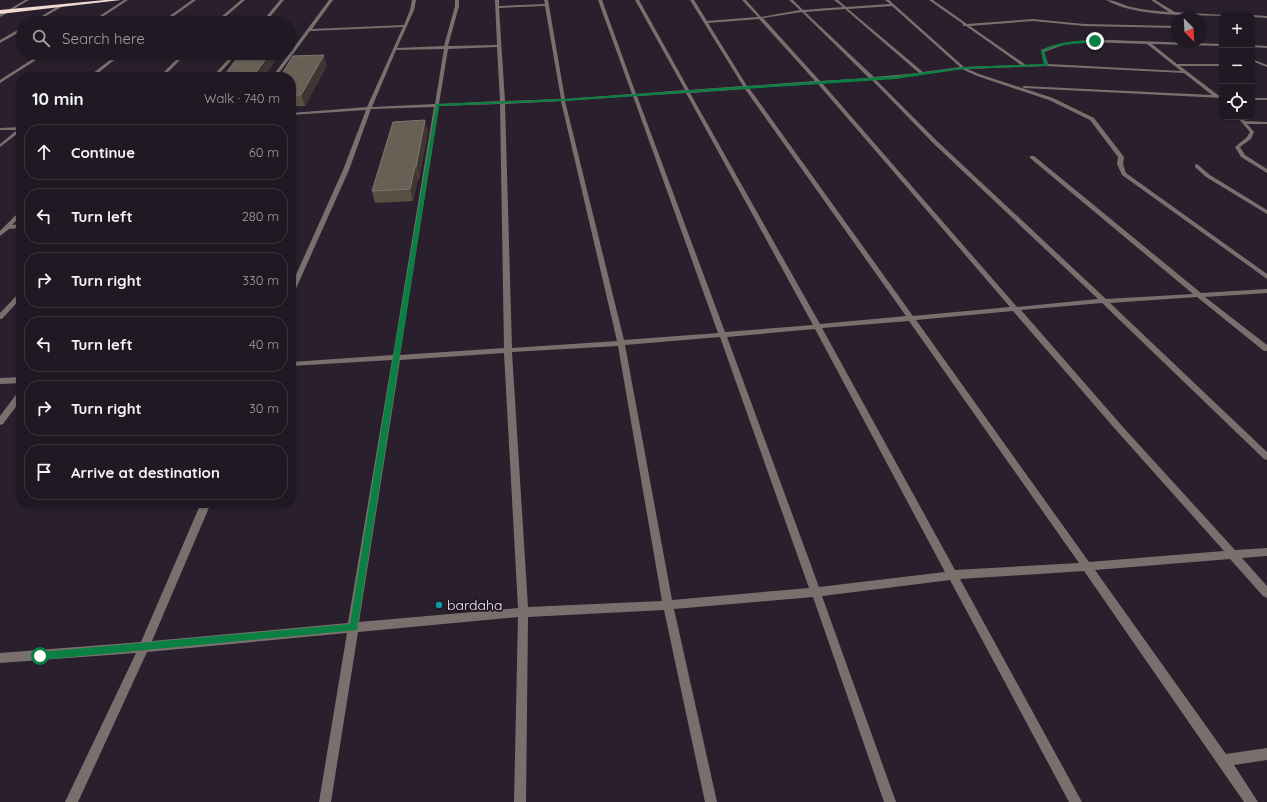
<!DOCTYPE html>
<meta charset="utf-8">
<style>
body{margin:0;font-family:Quicksand,sans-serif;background:#2d252f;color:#f1f3f6}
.controls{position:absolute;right:12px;top:12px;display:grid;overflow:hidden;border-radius:8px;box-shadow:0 1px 3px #0004}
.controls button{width:36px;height:36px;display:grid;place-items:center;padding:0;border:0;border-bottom:1px solid #3d3740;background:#201822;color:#f1f3f6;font:20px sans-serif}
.compass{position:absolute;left:1171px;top:12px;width:36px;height:36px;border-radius:50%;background:#201822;box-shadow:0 1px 3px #0004;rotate:156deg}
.stop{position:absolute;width:12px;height:12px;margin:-9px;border:3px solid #0b8043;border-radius:50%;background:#fff}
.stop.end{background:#0b8043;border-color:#fff;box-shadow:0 1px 4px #0008}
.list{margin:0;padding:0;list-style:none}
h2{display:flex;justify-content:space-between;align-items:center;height:52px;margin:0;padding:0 16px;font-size:17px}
h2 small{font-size:13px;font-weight:400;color:#a2a0a5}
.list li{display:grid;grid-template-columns:26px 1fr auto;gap:12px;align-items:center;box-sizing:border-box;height:56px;margin:0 8px 8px;padding:0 8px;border:1px solid #3d3740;border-radius:16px}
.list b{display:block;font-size:15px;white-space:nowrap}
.list em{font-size:13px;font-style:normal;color:#a2a0a5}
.icon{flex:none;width:22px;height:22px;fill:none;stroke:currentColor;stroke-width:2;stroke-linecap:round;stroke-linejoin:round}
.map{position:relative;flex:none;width:1267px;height:802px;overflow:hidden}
.search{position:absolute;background:#201822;box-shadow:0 1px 3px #0004;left:16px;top:16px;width:280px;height:44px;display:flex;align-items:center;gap:10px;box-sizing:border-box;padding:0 14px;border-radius:22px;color:#a2a0a5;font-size:15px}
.panel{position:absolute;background:#201822;box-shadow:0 1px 3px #0004;left:16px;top:72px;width:280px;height:436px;border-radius:16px}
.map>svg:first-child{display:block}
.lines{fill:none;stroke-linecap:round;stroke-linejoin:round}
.street{fill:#79706d;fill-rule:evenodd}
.highway{fill:#f1dad3;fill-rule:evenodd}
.wall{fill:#585042}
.shaded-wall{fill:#3f3632}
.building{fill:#696055;stroke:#7e766e}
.route{fill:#0b8043}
.culture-dot{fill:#0f9aa8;stroke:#211723;stroke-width:1.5}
.labels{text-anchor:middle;stroke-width:3.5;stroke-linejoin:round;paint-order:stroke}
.near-poi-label{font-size:14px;fill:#f1e9f2;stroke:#211723;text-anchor:start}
</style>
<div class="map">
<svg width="1267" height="802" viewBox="0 0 1267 802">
<rect width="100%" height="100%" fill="#2a202d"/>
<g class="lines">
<!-- street -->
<g class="street">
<path d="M25,0H29L0,17V15Z"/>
<path d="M124,0H128L93,23H89Z"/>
<path d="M192,0H196L164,23H160Z"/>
<path d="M241,0H245L218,23H214Z"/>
<path d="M280,0H284L265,23H261Z"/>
<path d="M329,0H333L312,29L404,25L410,10L412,0H416L414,10L397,48L444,46L455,6V0H459V6L448,46L497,45L495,0H499V6L545,4L544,0H548L565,99L632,94L598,0H602L636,94L685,90L635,0H639L689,90L743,86L690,0H694L707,21L758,17L742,0H746L761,17L800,10L789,0H793L803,10L843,7L834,0H838L846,7L890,4L885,0H889L964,67L1021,65L966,26H963V24L929,0H933L967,24L1033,19L1084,24L1177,26V28L1084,26L1033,21L970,26L1026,65L1044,64L1041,50C1072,37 1104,40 1137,41C1165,42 1194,43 1222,44V46L1152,44L1177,64H1222V66H1180L1218,95L1222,96V98L1024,88L1022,87L1024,86L1212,95L1184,73L1046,66L968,69L979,74L1053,98L1094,118L1124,157L1123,164L1126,173L1267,274V279L1122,175L1117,164L1118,157L1090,120L1049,100L977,76L962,69L896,78L876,80L937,141L1106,299L1193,294L1030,158V156H1034L1201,293L1267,289V293L1205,297L1267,345V351H1264L1197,297L1110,303L1267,452V460L1264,459L1102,303L1021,310L1122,426L1235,550L1267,548V556L1242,558L1267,586V598L1263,596L1230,559L1095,570L1226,754L1267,748V760L1234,765L1258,802H1244L1084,571L960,579L1082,802H1069L950,580L822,596L896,802H884L813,597L674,609L717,802H705L664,610L528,617L526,802H514L518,617L358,632L331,802H319L347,633L147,652L78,802H65L136,653L0,663V653L141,642L201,503H211L152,641L348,623L392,360L291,366V362L393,355L434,107L371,109L349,170L294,293L291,295V286L343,170L366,110L291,115V113L367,107L403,27L310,31L276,77H272ZM545,6L561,99L505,101L499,8ZM892,6L960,67L923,72L848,9ZM845,9L919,73L874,77L805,12ZM802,12L869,78L820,81L763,18ZM759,19L815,81L747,86L708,23ZM1085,42L1147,44L1181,71L1048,64L1044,52L1063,45ZM497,47L500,101L439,104L448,49ZM444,49L435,104L372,107L396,50ZM872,80L933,143L1098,299L1017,307L822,83ZM818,84L1010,307L913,316L749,88ZM745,89L906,316L820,324L690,93ZM686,93L813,325L725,332L637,96ZM633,96L718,333L624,340L565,101ZM561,101L617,341L512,348L505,104ZM500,104L504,348L400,355L439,106ZM1013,311L1116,430L1224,551L1089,562L916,320ZM909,321L1079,563L955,570L822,328ZM815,329L945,572L819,587L727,337ZM720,337L809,588L672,600L625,345ZM618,346L662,601L528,607L512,352ZM504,353L518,608L359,622L400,360Z"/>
<path d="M1106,0C1115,0 1123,5 1131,7C1144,10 1157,11 1169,12L1151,0H1155L1175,12L1224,15L1222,16C1189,15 1135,17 1106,0Z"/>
<path d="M60,5L63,6L34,23H30Z"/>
<path d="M1252,15L1267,16V18L1252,17Z"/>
<path d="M23,27V30L0,43V40Z"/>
<path d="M1252,45L1267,46V48L1252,47Z"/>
<path d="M42,53H47L0,83V80Z"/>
<path d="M119,53H123L93,77H88Z"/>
<path d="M183,53H187L163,77H159Z"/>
<path d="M234,53H238L216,77H212Z"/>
<path d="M1252,59L1267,65V67L1252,61Z"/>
<rect x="1252" y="98" width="15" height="2"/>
<path d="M1237,117H1241L1245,121L1267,122V124H1247L1254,132L1251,139L1240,147L1245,155L1267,169V173L1241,157L1235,147L1247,137L1250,132Z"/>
<path d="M21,127V131L0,147V144L17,130H0V128Z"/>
<path d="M1197,164L1210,175L1267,210V214L1206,177L1195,167V165Z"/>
<path d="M21,211V216L12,225L21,224V228L9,229L0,236V231L19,212Z"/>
<path d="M21,292V298L2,319H0V313L19,293Z"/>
<path d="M21,377V383L0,384V378Z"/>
<path d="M21,391V400L3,424L0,425V416L18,392Z"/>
</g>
<!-- highway -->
<path class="highway" d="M105,0H121L0,14V10Z"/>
</g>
<!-- wall -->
<g class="wall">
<path d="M275,60L264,77H223Z"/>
<path d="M327,65L305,106H291V77Z"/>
<path d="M428,131L419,179H418L413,201L375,203L372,191Z"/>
</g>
<!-- shaded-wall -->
<g class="shaded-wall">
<path d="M270,53H273L275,60L264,77H255L254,75Z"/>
<path d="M324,55L327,65L305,106L301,95Z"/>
<path d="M425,120L428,131L419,179L416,167Z"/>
<path d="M415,167L418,179L413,201L410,189Z"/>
</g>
<!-- building -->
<g class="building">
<path d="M241,53H270L254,75L223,77Z"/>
<path d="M324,55L301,95H291V77H280L293,56Z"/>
<path d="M425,120L416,167H415L410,189L372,191L393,122Z"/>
</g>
<!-- route -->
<path class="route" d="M1095,40L1096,42C1078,44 1061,43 1044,51L1048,65L1046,66L963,69L896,79L563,101L439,106L357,630L40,660L36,659L35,656L36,653L40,652L350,624L393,357L436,104L563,99L896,76L963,67L1044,64L1041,51C1056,41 1077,41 1095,40Z"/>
<!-- markers -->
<circle class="culture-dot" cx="439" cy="605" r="4"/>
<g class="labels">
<!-- near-poi labels -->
<g class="near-poi-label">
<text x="447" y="610">bardaha</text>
</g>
</g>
</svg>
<div class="controls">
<button>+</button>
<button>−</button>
<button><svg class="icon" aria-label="locate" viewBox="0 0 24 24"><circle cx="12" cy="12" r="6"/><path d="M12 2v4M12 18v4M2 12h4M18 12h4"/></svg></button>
</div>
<svg class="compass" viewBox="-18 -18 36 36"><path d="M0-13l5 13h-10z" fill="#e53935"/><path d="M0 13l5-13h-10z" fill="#a2a0a5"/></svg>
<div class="stop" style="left:40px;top:656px"></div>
<div class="stop end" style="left:1095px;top:41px"></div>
<div class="search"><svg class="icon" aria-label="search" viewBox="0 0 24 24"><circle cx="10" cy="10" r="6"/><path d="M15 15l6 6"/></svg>Search here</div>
<section class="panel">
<h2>10 min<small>Walk · 740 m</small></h2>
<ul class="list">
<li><svg class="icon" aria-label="ahead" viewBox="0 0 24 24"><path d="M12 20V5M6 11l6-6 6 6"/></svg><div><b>Continue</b></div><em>60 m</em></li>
<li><svg class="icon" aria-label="left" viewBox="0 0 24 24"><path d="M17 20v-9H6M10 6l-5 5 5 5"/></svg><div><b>Turn left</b></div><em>280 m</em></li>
<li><svg class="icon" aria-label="right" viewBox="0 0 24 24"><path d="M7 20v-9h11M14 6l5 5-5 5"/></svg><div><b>Turn right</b></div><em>330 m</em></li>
<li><svg class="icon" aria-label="left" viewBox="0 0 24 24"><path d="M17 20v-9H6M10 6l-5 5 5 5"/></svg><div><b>Turn left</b></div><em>40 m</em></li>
<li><svg class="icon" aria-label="right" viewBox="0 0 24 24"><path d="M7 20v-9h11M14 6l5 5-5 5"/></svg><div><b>Turn right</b></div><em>30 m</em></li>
<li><svg class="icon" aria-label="arrive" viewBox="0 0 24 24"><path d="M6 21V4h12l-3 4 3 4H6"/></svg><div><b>Arrive at destination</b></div></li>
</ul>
</section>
</div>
